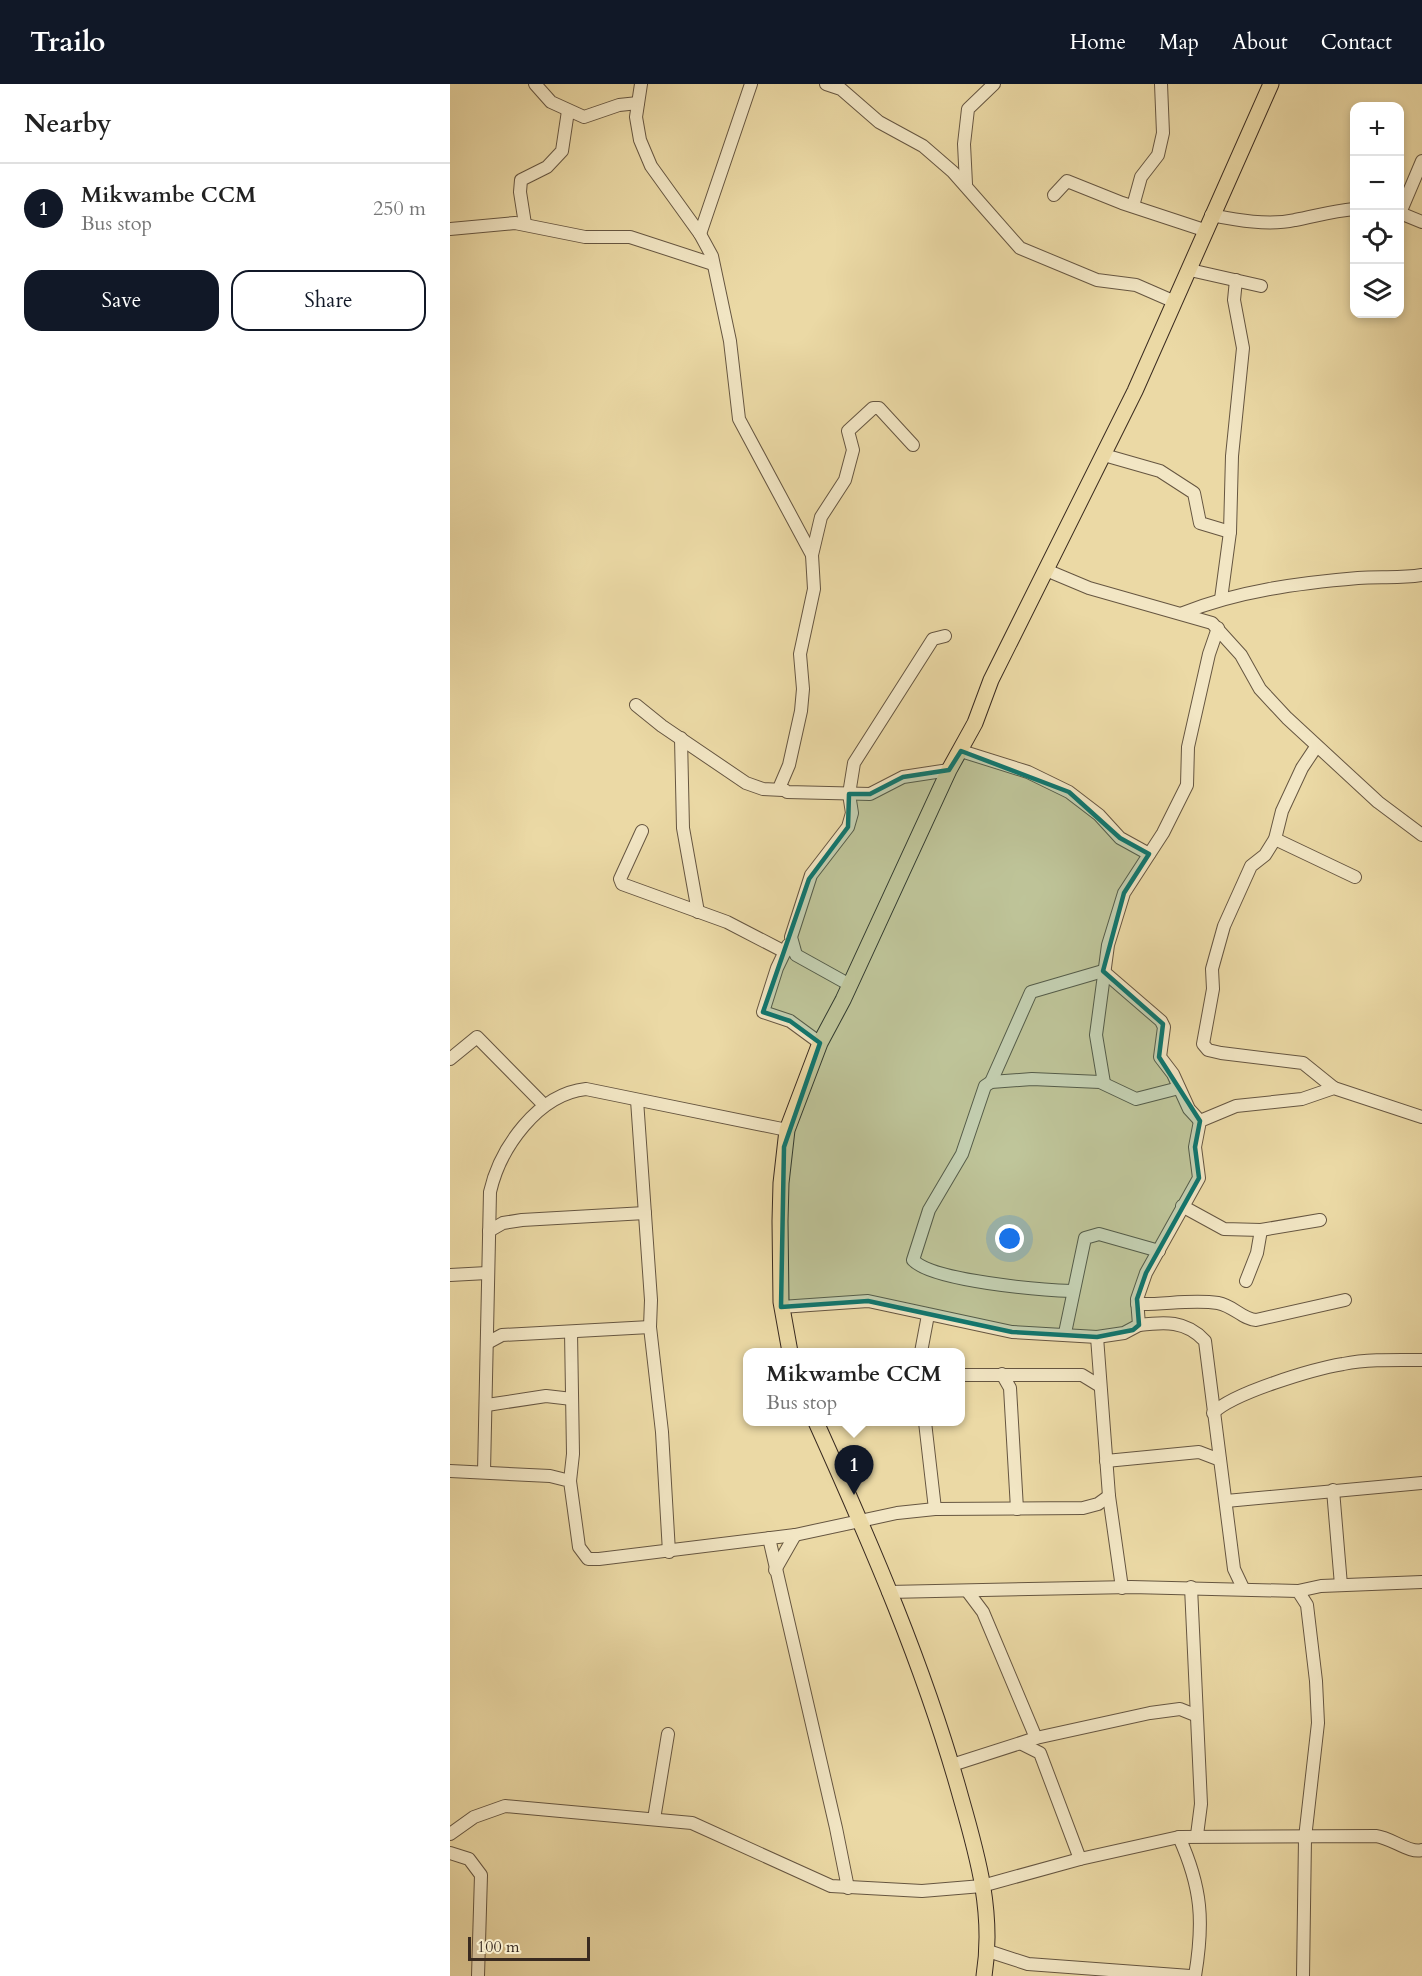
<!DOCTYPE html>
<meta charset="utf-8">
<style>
body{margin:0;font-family:Cardo,serif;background:#f2f2f2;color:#222}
.controls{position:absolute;right:18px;top:18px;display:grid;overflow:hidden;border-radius:12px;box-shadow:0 3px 9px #0003}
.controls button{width:54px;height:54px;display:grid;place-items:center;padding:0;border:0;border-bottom:2px solid #e0e0e0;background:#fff;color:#222;font:30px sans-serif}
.scale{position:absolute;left:18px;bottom:15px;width:122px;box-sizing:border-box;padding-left:6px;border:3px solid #392a20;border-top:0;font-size:16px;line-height:21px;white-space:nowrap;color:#392a20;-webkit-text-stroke:4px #f2e6c4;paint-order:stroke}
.you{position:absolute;left:560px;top:1155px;width:21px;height:21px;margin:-15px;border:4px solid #fff;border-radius:50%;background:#1a73e8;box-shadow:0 0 0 9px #1a73e833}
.badge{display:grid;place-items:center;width:39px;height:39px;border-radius:50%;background:#111827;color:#fff;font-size:20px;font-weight:700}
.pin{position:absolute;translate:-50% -50px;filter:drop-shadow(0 2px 3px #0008)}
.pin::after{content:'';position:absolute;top:32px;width:21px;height:18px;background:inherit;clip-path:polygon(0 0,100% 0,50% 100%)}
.popup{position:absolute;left:293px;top:1264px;width:222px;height:78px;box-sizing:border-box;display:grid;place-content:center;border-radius:12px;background:#fff;filter:drop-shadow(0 2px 4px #0005);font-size:20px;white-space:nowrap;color:#767676}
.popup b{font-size:22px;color:#222}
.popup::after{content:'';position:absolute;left:50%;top:100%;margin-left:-12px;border:12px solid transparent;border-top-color:#fff}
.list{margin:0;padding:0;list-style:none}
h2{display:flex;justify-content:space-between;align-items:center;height:78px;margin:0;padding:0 24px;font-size:26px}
h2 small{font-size:20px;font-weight:400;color:#767676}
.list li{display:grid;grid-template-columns:39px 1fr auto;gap:18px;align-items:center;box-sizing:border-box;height:90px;padding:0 24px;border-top:2px solid #e0e0e0}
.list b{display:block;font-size:22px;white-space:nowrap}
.list p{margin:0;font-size:20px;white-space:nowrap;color:#767676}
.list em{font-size:20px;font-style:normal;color:#767676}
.actions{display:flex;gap:12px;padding:18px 24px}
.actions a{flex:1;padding:14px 0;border:2px solid #111827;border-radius:18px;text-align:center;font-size:21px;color:#111827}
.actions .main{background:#111827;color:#fff}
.icon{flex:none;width:33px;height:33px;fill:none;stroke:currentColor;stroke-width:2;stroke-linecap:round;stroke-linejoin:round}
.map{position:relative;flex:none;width:972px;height:1892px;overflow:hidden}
header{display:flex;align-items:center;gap:36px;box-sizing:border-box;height:84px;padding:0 30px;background:#111827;color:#fff}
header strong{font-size:28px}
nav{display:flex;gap:33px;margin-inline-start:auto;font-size:21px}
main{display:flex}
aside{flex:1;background:#fff}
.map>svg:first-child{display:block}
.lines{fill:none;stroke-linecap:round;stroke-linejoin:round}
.minor-casing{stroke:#665641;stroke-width:14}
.major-casing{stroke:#392a20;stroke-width:17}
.minor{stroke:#f2e6c4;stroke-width:12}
.major{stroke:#ebd9a5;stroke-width:15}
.marked{fill:#0f766e;fill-opacity:0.2;stroke:#0f766e;stroke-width:4.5;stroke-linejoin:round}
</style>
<header>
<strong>Trailo</strong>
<nav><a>Home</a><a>Map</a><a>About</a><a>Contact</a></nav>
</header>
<main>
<aside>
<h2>Nearby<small></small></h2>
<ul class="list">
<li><span class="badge">1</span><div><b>Mikwambe CCM</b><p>Bus stop</p></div><em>250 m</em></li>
</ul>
<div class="actions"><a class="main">Save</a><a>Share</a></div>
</aside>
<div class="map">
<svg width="972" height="1892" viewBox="0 0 972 1892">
<rect width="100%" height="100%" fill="#ebd9a5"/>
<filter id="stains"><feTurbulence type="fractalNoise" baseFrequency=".00333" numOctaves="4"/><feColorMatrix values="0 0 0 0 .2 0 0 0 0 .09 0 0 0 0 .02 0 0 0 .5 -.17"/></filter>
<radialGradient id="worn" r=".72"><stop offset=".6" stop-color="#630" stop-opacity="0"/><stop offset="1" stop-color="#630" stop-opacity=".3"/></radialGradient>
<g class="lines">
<defs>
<g id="minor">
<path d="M85,0L101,18L134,33L169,21L188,19"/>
<path d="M191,0L186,33L190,56L201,82L250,150L262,172L280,257L289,335L362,471L364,505L350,570L353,605L351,627L339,681L330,702L337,708L420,710L453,693L499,686"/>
<path d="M376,0L391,5L429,38L473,62L503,88L570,164L647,196L686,201L725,218"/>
<path d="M516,100L514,60L518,25L544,0"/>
<path d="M604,111L617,97L672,119L757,147"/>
<path d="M683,122L691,93L708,71L713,49L711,0"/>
<path d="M950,129L972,77"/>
<path d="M950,129L972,138"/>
<path d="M761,131C787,136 818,142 845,136C866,132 883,127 904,125"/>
<path d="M75,140L70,108L71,96L97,83L112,67L118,27"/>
<path d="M0,145L65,139L135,153H180L263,180"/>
<path d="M250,150L301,0"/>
<path d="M740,186L811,202"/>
<path d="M654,371L710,387L744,409L750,439L780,448"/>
<path d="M362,471L371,433L395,396L403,366L398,347L423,324H429L463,361"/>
<path d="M596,486L639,504L762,539L791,571L810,605L837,634L928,718L972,751"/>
<path d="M771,515L780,448L782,372L793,264L784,216L786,196"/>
<path d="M733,529C788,507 849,499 908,494C930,492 950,495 972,491"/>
<path d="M186,621L212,642L296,699L313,705L333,706"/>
<path d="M231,654L233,744L248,828"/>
<path d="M866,663L852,684L832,727L825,755L815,771L801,782L774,842L762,885L763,905L753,960L758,966L771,969L853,979L884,1004"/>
<path d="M511,667L578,688L619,708L649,731L670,754L699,770"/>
<path d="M192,747L170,795L172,800L277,838L335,868"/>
<path d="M825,755L905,793"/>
<path d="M338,861L327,884L313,928L340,937L370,959"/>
<path d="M400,901L346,871L341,853L361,791L398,743L402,729L399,710L404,679L483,555L495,552"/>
<path d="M0,975L27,953L94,1021"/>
<path d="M541,998L581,908L653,887L711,937L714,943L710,973L723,990L739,1025L750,1037"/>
<path d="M654,999L646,951L658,861L674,809L713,749L737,701L738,663L759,570L768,544"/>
<path d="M187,1016L201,1216L200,1243L212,1348L219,1468"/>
<path d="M732,1122L774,1145L811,1146L870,1136"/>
<path d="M39,1147L53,1139L72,1136L195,1129"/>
<path d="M0,1191L37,1189"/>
<path d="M796,1197L807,1169L811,1146"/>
<path d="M622,1207C591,1206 482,1197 463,1176L479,1126L512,1070L535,1002L541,998L582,995L650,998L686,1015L729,1004"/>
<path d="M687,1220C714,1221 741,1215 768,1219C784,1222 792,1235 806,1236L895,1216"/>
<path d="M331,1223L418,1217L562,1248L647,1253L674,1249L689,1241L687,1215L696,1189L749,1094L745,1063L750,1037L786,1022L852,1015L884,1004L972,1033"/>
<path d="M689,1241C714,1238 736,1236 755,1257L784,1485L793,1504"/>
<path d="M615,1249L635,1154L649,1150L709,1167"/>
<path d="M647,1253L659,1412L672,1504"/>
<path d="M39,1258L52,1251L200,1243"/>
<path d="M471,1268L478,1231"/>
<path d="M552,1290L560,1304L567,1425"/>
<path d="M510,1291H632L650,1302"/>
<path d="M37,1321L96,1312L122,1315"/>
<path d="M763,1329C783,1309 863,1285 893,1280C919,1275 946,1276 972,1276"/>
<path d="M475,1338L485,1425"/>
<path d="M656,1377L749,1368L770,1376"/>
<path d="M0,1387L100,1392L120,1397L129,1463L138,1475H149L345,1451L447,1429L485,1425L633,1424L648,1420L659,1412"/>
<path d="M34,1388L40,1108C50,1064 88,1010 136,1005L337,1046"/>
<path d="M120,1397L123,1370L121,1248"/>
<path d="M883,1406L891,1501"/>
<path d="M776,1417L972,1399"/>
<path d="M319,1454L386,1744L398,1804"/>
<path d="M325,1486L345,1451"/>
<path d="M741,1503L751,1720L747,1751"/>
<path d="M848,1507L871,1502L972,1498"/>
<path d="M438,1508L681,1503L848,1507L857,1521L866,1597L868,1639L855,1754L853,1892"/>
<path d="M518,1508L533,1528L586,1654"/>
<path d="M572,1660L590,1669L630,1775"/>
<path d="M502,1681L586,1654L700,1629L730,1625L745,1631"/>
<path d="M204,1735L218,1650"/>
<path d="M0,1750L24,1733L55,1722L242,1739L381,1802L472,1807L532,1802L630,1775L729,1753L926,1752C942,1754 960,1770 972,1766"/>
<path d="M729,1753C752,1804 754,1838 745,1892"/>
<path d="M0,1769L19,1775L31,1791L28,1892"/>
<path d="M538,1867L578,1880L740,1892"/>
</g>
<g id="major">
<path d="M340,1268L331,1218L330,1137L331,1099L337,1046L370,959L393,916L499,686L525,639L541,596L685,307L821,0"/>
<path d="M366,1338C421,1460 475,1584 511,1714C528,1773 544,1830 534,1892"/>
</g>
</defs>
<!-- minor casing -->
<use href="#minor" class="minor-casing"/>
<!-- major casing -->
<use href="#major" class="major-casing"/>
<!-- minor -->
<use href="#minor" class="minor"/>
<!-- major -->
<use href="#major" class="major"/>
</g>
<!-- marked area -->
<path class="marked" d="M511,667L619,708L670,754L699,770L674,809L653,887L713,940L709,973L750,1037L745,1063L749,1094L696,1189L687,1215L689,1241L683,1246L647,1253L562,1248L418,1217L331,1223L334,1063L370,959L340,937L313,928L359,795L398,743L399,710H420L453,693L499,686Z"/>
<rect width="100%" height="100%" filter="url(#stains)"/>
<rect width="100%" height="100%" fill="url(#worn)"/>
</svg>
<div class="controls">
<button>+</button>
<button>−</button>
<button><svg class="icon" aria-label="locate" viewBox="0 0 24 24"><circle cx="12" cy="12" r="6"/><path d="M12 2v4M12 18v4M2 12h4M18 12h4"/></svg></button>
<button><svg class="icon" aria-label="layers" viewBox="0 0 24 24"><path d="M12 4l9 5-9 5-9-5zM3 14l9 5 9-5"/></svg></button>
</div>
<div class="scale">100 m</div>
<div class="you"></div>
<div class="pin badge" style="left:404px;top:1411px">1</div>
<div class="popup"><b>Mikwambe CCM</b>Bus stop</div>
</div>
</main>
